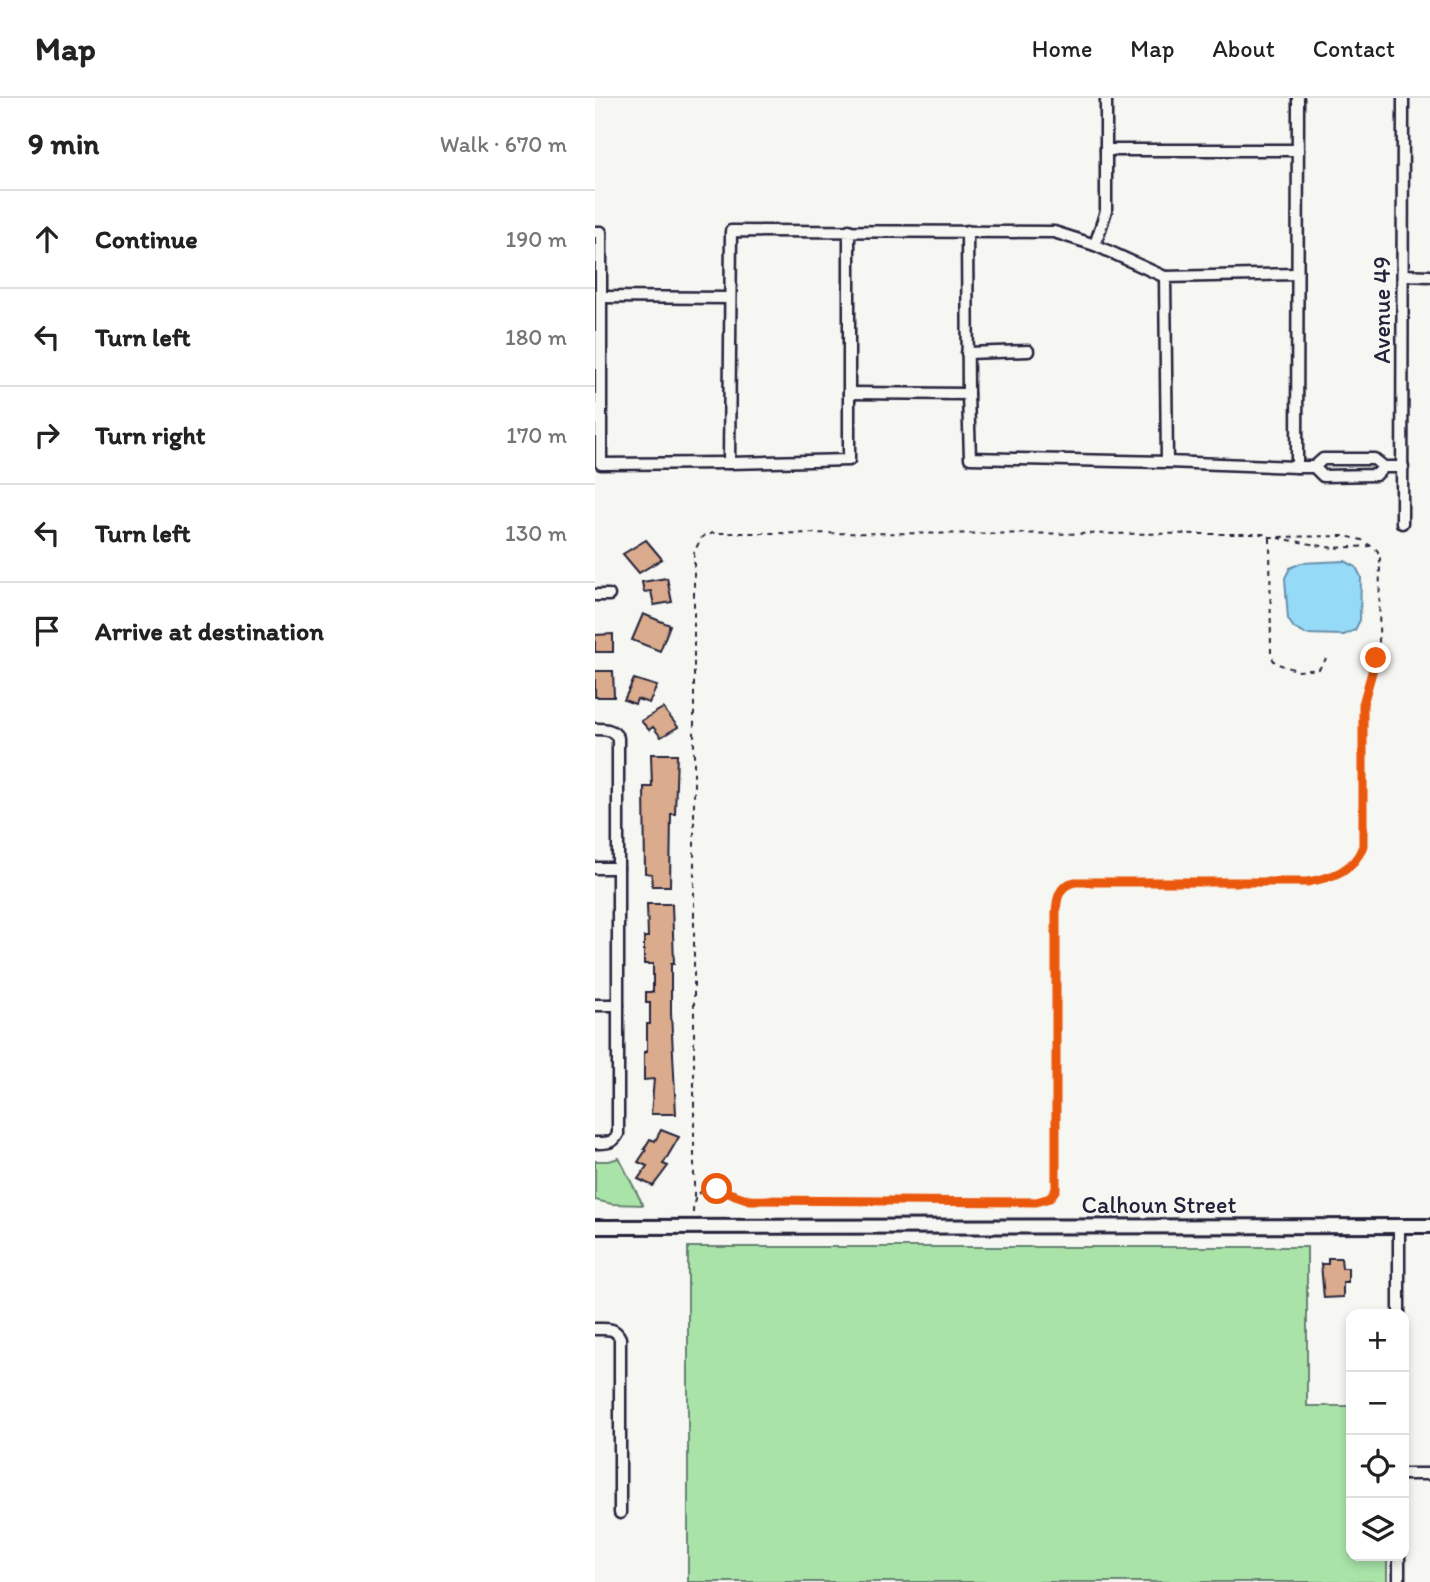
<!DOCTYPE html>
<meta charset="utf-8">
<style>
body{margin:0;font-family:Itim,sans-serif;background:#f6f6f6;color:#222}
.controls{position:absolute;right:21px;bottom:21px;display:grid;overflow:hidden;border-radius:14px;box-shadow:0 4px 10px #0003}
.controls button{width:63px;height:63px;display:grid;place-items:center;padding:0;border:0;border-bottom:2px solid #e0e0e0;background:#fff;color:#222;font:35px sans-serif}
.stop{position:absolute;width:21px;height:21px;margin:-16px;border:5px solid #ea580c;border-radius:50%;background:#fff}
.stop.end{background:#ea580c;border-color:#fff;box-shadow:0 2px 7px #0008}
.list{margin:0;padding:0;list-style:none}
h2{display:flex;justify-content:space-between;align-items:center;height:91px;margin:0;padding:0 28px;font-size:30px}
h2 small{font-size:23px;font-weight:400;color:#767676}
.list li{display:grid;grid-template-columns:46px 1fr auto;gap:21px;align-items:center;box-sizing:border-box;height:98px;padding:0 28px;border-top:2px solid #e0e0e0}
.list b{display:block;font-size:26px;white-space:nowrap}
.list em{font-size:23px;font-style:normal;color:#767676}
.icon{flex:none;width:38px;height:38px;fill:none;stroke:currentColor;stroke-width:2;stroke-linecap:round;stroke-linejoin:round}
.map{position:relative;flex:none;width:835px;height:1484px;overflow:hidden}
header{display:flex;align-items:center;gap:42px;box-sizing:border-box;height:98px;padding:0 35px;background:#fff;border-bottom:2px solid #e0e0e0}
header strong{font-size:33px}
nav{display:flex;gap:38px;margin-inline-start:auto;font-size:24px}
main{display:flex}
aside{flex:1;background:#fff}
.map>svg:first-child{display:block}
.green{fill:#a9e3a8;stroke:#668272;stroke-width:2}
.water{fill:#95daf7;stroke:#6790ac;stroke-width:2}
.building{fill:#daab8c;stroke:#22223b;stroke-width:2}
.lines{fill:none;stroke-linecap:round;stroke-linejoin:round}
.minor-casing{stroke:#22223b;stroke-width:15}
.tertiary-casing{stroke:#22223b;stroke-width:18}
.path{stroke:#22223b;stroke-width:2;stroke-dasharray:5 5;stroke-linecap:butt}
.minor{stroke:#f6f6f2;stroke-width:10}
.tertiary{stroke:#f6f6f2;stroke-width:12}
.route{stroke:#ea580c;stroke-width:9}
.labels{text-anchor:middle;stroke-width:5;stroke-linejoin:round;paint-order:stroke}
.street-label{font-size:24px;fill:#22223b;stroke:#f6f6f2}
</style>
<header>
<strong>Map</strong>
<nav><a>Home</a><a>Map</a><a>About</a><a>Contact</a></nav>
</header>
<main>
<aside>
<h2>9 min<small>Walk · 670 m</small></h2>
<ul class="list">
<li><svg class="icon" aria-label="ahead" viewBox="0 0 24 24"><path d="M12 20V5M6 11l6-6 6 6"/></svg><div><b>Continue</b></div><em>190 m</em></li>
<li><svg class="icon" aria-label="left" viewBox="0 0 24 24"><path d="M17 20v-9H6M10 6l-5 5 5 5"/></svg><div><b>Turn left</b></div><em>180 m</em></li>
<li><svg class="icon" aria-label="right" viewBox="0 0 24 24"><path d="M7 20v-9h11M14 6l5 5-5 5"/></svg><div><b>Turn right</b></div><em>170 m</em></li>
<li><svg class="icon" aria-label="left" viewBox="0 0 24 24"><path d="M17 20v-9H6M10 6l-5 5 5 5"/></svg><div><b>Turn left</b></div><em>130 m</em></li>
<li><svg class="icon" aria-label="arrive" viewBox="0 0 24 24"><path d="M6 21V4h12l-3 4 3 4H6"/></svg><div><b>Arrive at destination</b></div></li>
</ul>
</aside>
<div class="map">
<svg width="835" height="1484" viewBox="0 0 835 1484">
<rect width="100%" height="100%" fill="#f6f6f2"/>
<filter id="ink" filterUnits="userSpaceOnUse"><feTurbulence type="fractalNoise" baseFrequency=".0143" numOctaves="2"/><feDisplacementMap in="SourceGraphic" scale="14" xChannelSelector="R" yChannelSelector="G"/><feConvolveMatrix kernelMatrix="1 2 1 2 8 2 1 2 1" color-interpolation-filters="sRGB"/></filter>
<g filter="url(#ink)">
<!-- green -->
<g class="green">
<path d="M24,1060L48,1107L17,1106L0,1102V1063H14Z"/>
<path d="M93,1149H712V1308H756V1458H792V1484H93Z"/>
</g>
<!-- water -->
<path class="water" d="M750,463L761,469L766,479L765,522L760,532L749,537L710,536L699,530L693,521L690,480L695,470L706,465Z"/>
<!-- building -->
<g class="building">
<path d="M51,442L67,461L44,475L28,456Z"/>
<path d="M72,480L77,504L59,507L56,493L49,494L47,484Z"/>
<path d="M48,516L75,527L65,553L37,542Z"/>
<path d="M18,536V554H0V537Z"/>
<path d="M0,573H18L19,599H0Z"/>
<path d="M39,581L62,588L54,605L42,601L40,606L29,602Z"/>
<path d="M68,610L83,629L66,639L58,629L54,632L46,623Z"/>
<path d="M56,656H82L80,716H76L75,788H57V776L50,775L49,689H57Z"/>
<path d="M52,806H77L79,866H76V915L81,1016H56L59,981L49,982V954H52V926H55V905H51V894H58V866H49V839H53Z"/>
<path d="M66,1032L84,1039L68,1066L73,1068L58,1088L43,1081L52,1068L43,1064L51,1052L49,1051L55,1041L60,1043Z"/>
<path d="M733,1160H746L747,1170H753V1184H748V1199L729,1200L726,1166H733Z"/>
</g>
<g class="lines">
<defs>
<g id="minor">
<path d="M511,0V52H703"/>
<path d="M703,0L702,369H719L728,361H779L789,369H808"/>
<path d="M254,132V362L134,365L136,133L459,134L500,147L570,179"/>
<path d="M0,134H6V366L134,365"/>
<path d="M500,147L511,113V52"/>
<path d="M808,177L835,178"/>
<path d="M6,199L134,200"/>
<path d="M372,255L433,253"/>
<path d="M254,295L373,296L372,133"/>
<path d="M373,296L375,360L572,364"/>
<path d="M702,369L572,364L570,179L702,176"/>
<path d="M719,369L728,378L781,377L789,369"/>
<path d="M807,425L808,0"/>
<path d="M0,497H14"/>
<path d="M0,631C10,631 18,631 23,640V1036C18,1046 10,1045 0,1045"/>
<path d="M0,770H23"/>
<path d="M0,907H23"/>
<path d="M804,1128V1216"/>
<path d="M0,1231C11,1231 20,1229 25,1240V1415"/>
<path d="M809,1376H835"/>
<path d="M804,1458V1484"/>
</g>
<path id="tertiary" d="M0,1129L835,1128"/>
</defs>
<!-- minor casing -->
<use href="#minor" class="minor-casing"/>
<!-- tertiary casing -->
<use href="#tertiary" class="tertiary-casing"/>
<!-- path -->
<g class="path">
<path d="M675,440L676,557L680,565L704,573L724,571L731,561"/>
<path d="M683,440L738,450L775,448"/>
<path d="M98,1115C98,1076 133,1095 155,1102L441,1104C451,1103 456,1100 461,1092V814C462,800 464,787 480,784H712C736,780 759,773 768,749V606L784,546L785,458L782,452L767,442L750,438L675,439L668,436L118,435L107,439L99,454V1102"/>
</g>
<!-- minor -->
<use href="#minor" class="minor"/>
<!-- tertiary -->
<use href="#tertiary" class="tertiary"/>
</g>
</g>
<g class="lines" filter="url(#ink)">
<!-- route -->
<path class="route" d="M122,1091L155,1102L441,1104L455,1100L461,1091V814C462,800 464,787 480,784H712C736,780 759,773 768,748V606L781,560"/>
</g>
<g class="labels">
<!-- street labels -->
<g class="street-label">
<text transform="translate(787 212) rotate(-90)" y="8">Avenue 49</text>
<text x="564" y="1115">Calhoun Street</text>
</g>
</g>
</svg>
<div class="controls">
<button>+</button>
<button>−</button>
<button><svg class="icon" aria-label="locate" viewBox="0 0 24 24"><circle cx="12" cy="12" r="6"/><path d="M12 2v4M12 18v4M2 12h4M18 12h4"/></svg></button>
<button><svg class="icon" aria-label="layers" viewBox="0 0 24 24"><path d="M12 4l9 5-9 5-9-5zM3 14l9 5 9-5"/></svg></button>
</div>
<div class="stop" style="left:122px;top:1091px"></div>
<div class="stop end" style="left:781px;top:560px"></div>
</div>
</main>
